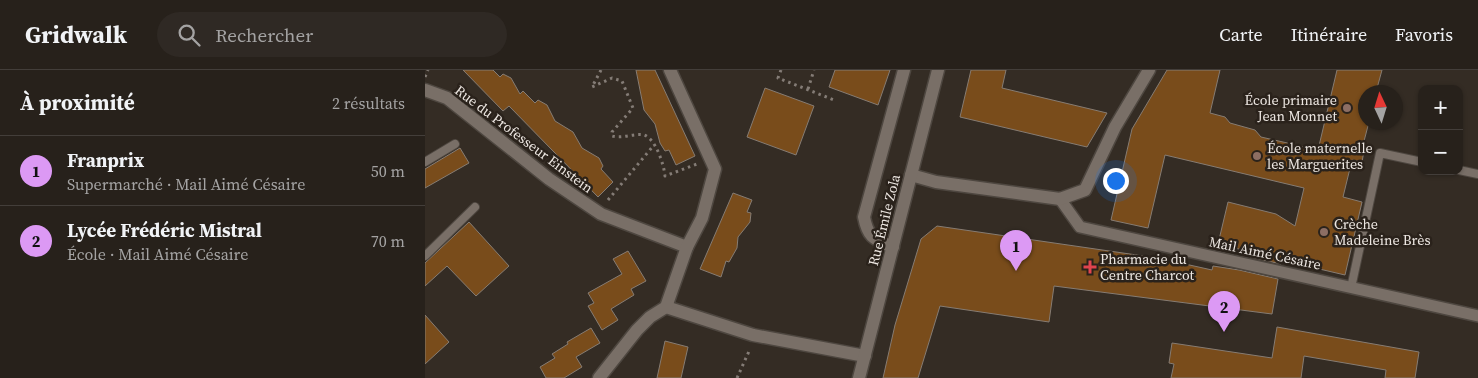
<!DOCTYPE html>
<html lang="fr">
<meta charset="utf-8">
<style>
body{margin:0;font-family:"Source Serif 4",serif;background:#2f2924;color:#f1f3f6}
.controls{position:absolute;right:15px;top:15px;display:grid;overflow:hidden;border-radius:10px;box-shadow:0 1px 4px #0004}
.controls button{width:45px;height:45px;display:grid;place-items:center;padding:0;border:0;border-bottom:1px solid #433e3a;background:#27211b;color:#f1f3f6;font:25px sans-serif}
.compass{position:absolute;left:933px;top:15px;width:45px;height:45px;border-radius:50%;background:#27211b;box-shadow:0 1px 4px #0004;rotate:356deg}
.you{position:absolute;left:690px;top:110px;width:18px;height:18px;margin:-12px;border:4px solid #fff;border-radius:50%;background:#1a73e8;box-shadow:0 0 0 8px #1a73e833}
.badge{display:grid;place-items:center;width:32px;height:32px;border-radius:50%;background:#dc99f4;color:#111;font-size:16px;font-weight:700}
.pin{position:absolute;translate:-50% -41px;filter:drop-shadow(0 1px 2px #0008)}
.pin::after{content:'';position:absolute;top:26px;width:18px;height:15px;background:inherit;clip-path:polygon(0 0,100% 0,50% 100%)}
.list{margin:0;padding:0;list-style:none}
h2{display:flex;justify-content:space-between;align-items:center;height:65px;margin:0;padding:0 20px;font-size:21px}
h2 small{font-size:16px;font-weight:400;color:#a4a3a3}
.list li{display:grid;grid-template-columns:32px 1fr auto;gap:15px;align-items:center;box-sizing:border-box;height:70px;padding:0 20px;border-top:1px solid #433e3a}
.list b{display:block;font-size:19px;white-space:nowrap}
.list p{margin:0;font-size:16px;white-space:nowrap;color:#a4a3a3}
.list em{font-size:16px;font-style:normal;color:#a4a3a3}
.icon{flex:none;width:28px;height:28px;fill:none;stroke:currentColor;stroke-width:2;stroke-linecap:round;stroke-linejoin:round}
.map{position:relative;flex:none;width:1053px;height:308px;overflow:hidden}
header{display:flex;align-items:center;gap:30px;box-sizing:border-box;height:70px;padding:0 25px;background:#27211b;border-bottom:1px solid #433e3a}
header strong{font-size:24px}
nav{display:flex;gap:28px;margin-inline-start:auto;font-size:18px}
.search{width:350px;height:45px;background:#2f2924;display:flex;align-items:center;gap:12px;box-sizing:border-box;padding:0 18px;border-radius:28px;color:#a4a3a3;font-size:19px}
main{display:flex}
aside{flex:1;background:#27211b}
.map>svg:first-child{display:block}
.building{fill:#794c1b;stroke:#867c73}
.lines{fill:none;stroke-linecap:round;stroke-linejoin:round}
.service-casing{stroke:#4e4740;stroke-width:10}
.pedestrian-casing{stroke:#4e4740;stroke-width:14}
.minor-casing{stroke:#4e4740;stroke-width:15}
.path{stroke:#847c76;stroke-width:3;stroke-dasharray:2.5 4;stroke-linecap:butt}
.service{stroke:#796f67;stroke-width:8}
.pedestrian{stroke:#796f67;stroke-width:11}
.minor{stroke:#796f67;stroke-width:12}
.education-dot{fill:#8d6e63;stroke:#2a221b;stroke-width:2}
.health-dot{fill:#e0444e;stroke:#2a221b;stroke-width:2}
.labels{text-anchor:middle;stroke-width:5;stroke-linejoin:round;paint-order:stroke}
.poi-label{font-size:14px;fill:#ede7e2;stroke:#2a221b;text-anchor:start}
.street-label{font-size:14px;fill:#ede7e2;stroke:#2a221b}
</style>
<header>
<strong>Gridwalk</strong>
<div class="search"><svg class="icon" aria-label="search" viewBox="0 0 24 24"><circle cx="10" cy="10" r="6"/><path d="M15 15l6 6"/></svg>Rechercher</div>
<nav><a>Carte</a><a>Itinéraire</a><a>Favoris</a></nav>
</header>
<main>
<aside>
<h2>À proximité<small>2 résultats</small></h2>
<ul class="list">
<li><span class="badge">1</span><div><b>Franprix</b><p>Supermarché · Mail Aimé Césaire</p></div><em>50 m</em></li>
<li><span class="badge">2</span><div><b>Lycée Frédéric Mistral</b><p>École · Mail Aimé Césaire</p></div><em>70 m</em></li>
</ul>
</aside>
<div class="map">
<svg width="1053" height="308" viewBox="0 0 1053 308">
<rect width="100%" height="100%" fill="#342c24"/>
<!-- building -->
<g class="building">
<path d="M38,0H68L75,7L78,4L86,8L95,24L98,21L110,33L113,30L122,35L130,51L148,62L157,78L174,88L178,96L176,99L188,112L173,127L84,36L78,41Z"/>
<path d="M211,0H230L270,86L251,95L244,80L240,81L235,73L230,54L219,40Z"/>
<path d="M410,0H465L453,35L404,17Z"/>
<path d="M546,0H581L577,18L682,43L662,77L535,47Z"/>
<path d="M742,0H795L785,43L800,47L805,53L830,60L836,67L893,80L912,0H957L951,22H940V52H944L938,75H940L937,92L927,90L918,127L937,132L920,205L856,190V194L825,187L826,182L793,174L803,132L851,144L870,156L879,118L740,85L723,158L686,150L707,59Z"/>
<path d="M340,18L389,36L371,85L322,67Z"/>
<path d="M35,78L44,93L0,118V99Z"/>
<path d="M308,123L327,130L322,142L326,143L325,152L313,167L312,178L304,192L301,191L296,207L275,199Z"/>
<path d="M44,152L84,196L51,226L22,196L0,216V193Z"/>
<path d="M512,156L760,192V194L787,200L788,196L814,200L853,209L847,244L629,216L624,252L515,236L493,308H458L470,255L496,169Z"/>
<path d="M203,181L221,211L206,219L209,225L186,239L193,250L177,260L163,236L169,233L163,223L197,204L188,189Z"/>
<path d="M0,245L24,272L0,294Z"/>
<path d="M852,257L994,282L990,308H960L961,300L879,286L876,308H746L749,294L744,293L747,273L847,288Z"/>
<path d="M166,258L175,273L151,287L157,297L139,308H121L115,297L130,288L127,284L143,274L142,272Z"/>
<path d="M240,271L263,277L256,308H232Z"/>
</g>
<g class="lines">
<defs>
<g id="service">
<path d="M0,92L30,74"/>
<path d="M1034,100L1053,104"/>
<path d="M0,186L50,137"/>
<path d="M926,218L955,83L997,92"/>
</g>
<path id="pedestrian" d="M635,129L655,157L1053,246"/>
<g id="minor">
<path d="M0,20L22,28L124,109L176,144L262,177"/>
<path d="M486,105L511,112L635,129L660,120L690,57L724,0"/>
<path d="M468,177C449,169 443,168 439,147L479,0"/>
<path d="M241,237L328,265L440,286"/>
<path d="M174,308L212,260L225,247L241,237L262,177L277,148L290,99L245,0"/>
<path d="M434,308L513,0"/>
</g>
</defs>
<!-- service casing -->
<use href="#service" class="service-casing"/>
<!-- pedestrian casing -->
<use href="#pedestrian" class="pedestrian-casing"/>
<!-- minor casing -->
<use href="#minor" class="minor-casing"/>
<!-- path -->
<g class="path">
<path d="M176,0L167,17L187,8L197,11L208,38L187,62V66C197,69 209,63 219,65C231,69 239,95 240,106L272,94"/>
<path d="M356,0L353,8L409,30"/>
<path d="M0,7L3,0"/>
<path d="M383,19L389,0"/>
<path d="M183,130L229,75"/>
<path d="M312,308L325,279"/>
</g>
<!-- service -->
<use href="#service" class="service"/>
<!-- pedestrian -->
<use href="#pedestrian" class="pedestrian"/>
<!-- minor -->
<use href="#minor" class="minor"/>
</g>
<!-- markers -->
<g class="education-dot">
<circle cx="922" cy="38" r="5"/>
<circle cx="832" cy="86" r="5"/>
<circle cx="899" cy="162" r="5"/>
</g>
<path class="health-dot" d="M662.5 189.5h5v5h5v5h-5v5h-5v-5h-5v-5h5z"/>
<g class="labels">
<!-- poi labels -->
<g class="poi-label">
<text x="912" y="35" text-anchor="end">École primaire<tspan x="912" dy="16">Jean Monnet</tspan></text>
<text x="842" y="83">École maternelle<tspan x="842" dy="16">les Marguerites</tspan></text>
<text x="909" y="159">Crèche<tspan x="909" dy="16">Madeleine Brès</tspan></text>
<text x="675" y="194">Pharmacie du<tspan x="675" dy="16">Centre Charcot</tspan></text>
</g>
<!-- street labels -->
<g class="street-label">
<text transform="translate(99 69) rotate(37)" y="5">Rue du Professeur Einstein</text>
<text transform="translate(459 150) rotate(-76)" y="5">Rue Émile Zola</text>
<text transform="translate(840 183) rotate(12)" y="5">Mail Aimé Césaire</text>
</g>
</g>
</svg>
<div class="controls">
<button>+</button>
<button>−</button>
</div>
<svg class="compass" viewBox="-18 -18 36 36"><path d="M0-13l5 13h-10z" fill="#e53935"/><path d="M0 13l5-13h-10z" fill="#a4a3a3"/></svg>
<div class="you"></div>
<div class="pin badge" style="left:591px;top:201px">1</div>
<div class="pin badge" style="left:799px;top:262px">2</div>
</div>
</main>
